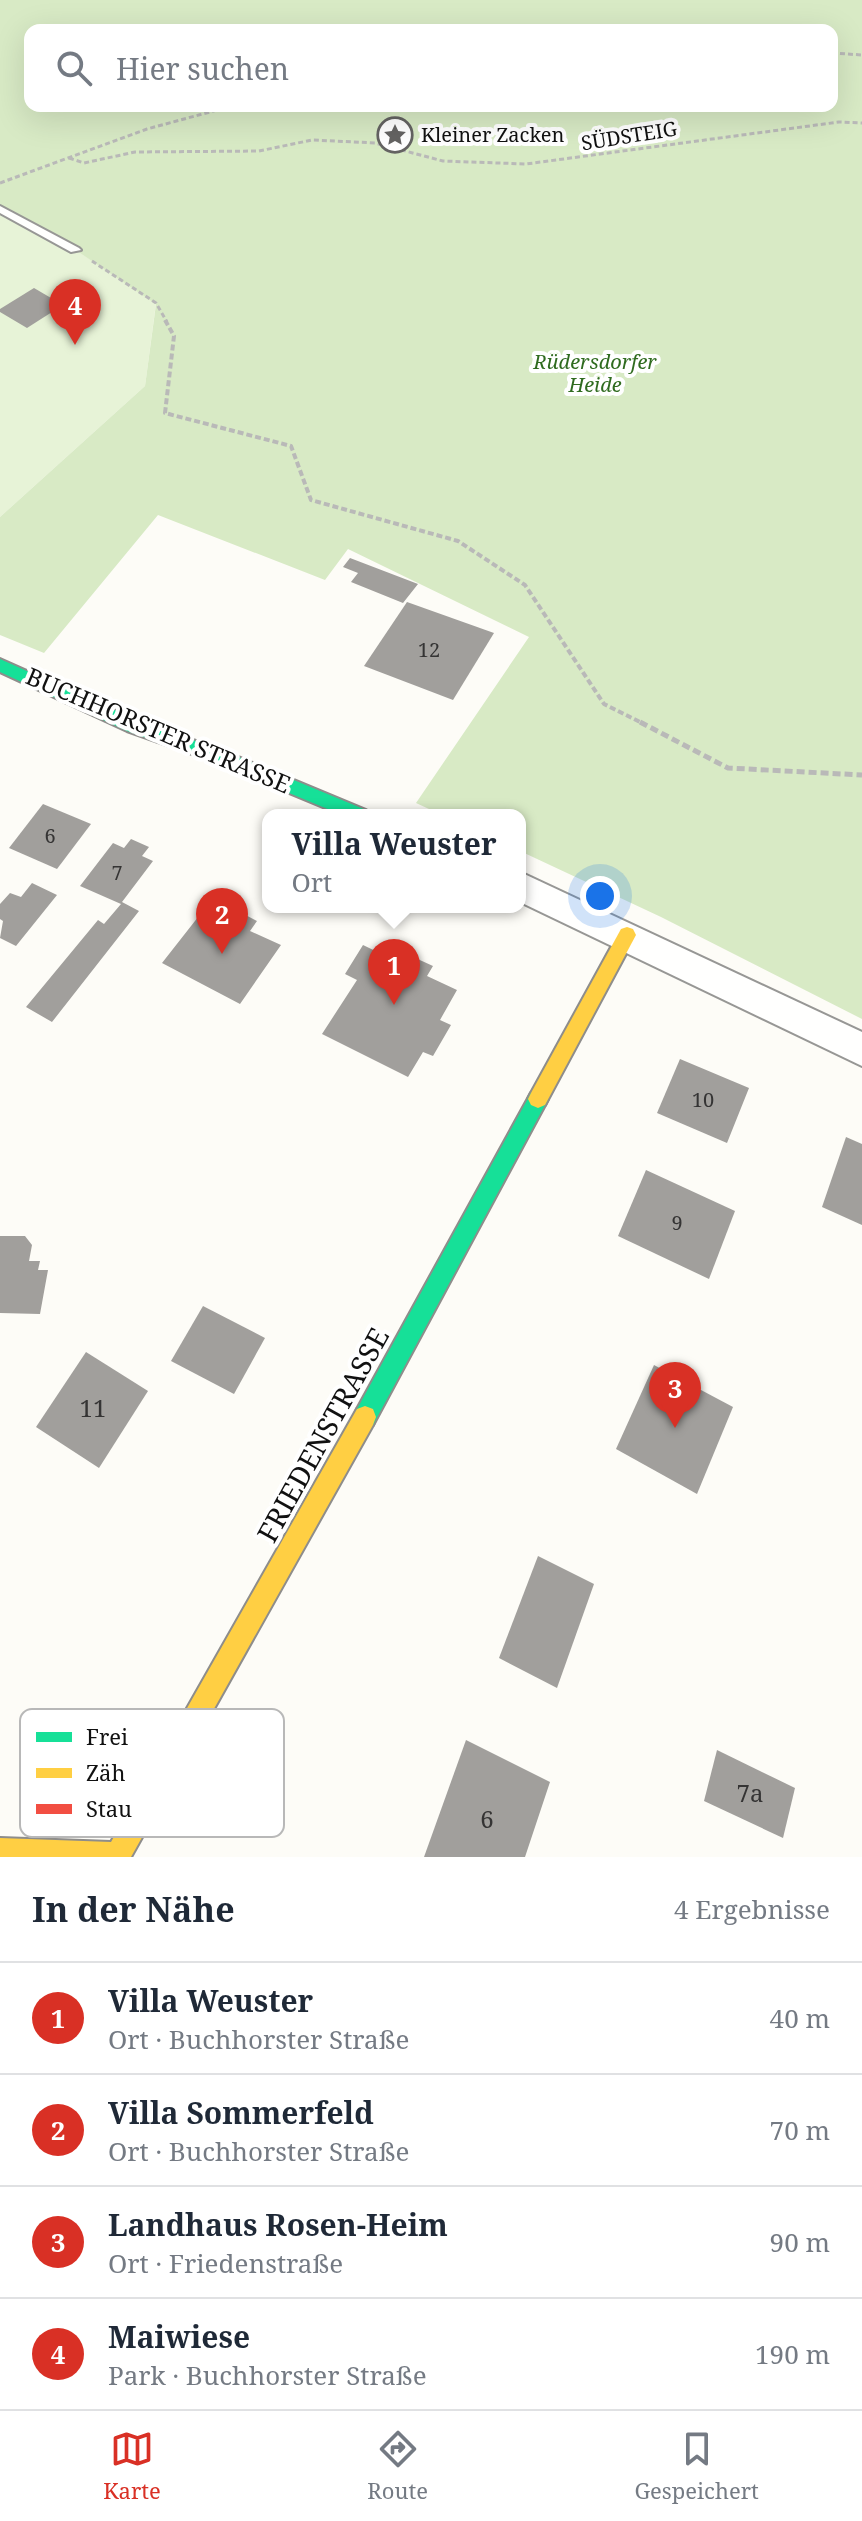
<!DOCTYPE html>
<html lang="de">
<meta charset="utf-8">
<style>
body{margin:0;font-family:"Noto Serif",serif;background:#f2f2f3;color:#1f2937}
.you{position:absolute;left:600px;top:896px;width:28px;height:28px;margin:-20px;border:6px solid #fff;border-radius:50%;background:#1a73e8;box-shadow:0 0 0 12px #1a73e833}
.badge{display:grid;place-items:center;width:52px;height:52px;border-radius:50%;background:#d93025;color:#fff;font-size:26px;font-weight:700}
.pin{position:absolute;translate:-50% -66px;filter:drop-shadow(0 2px 4px #0008)}
.pin::after{content:'';position:absolute;top:42px;width:28px;height:24px;background:inherit;clip-path:polygon(0 0,100% 0,50% 100%)}
.popup{position:absolute;left:262px;top:809px;width:264px;height:104px;box-sizing:border-box;display:grid;place-content:center;border-radius:16px;background:#fff;filter:drop-shadow(0 2px 6px #0005);font-size:26px;white-space:nowrap;color:#747a83}
.popup b{font-size:30px;color:#1f2937}
.popup::after{content:'';position:absolute;left:50%;top:100%;margin-left:-16px;border:16px solid transparent;border-top-color:#fff}
.list{margin:0;padding:0;list-style:none}
h2{display:flex;justify-content:space-between;align-items:center;height:104px;margin:0;padding:0 32px;font-size:34px}
h2 small{font-size:26px;font-weight:400;color:#747a83}
.list li{display:grid;grid-template-columns:52px 1fr auto;gap:24px;align-items:center;box-sizing:border-box;height:112px;padding:0 32px;border-top:2px solid #e0e1e3}
.list b{display:block;font-size:30px;white-space:nowrap}
.list p{margin:0;font-size:26px;white-space:nowrap;color:#747a83}
.list em{font-size:26px;font-style:normal;color:#747a83}
.icon{flex:none;width:44px;height:44px;fill:none;stroke:currentColor;stroke-width:2;stroke-linecap:round;stroke-linejoin:round}
.map{position:relative;flex:none;width:862px;height:1857px;overflow:hidden}
.search{position:absolute;background:#fff;box-shadow:0 8px 32px #0002;left:24px;right:24px;top:24px;height:88px;display:flex;align-items:center;gap:20px;box-sizing:border-box;padding:0 28px;border-radius:16px;color:#747a83;font-size:30px}
.sheet{height:552px;background:#fff}
nav{display:flex;justify-content:space-around;align-items:center;box-sizing:border-box;height:112px;border-top:2px solid #e0e1e3;background:#fff;font-size:22px;color:#747a83}
nav a{display:grid;justify-items:center;gap:4px}
nav .on{color:#d93025}
.map>svg:first-child{display:block}
.green{fill:#e7f3d7}
.forest{fill:#d8eac5;fill-rule:evenodd}
.building{fill:#a19f9c}
.lines{fill:none;stroke-linecap:round;stroke-linejoin:round}
.lane-casing{stroke:#979795;stroke-width:4}
.street-casing{stroke:#979795;stroke-width:4}
.fast-casing{stroke:#8e8d8b;stroke-width:4}
.slow-casing{stroke:#8e8d8b;stroke-width:4}
.path-far2{stroke:#b9b9b8;stroke-width:3;stroke-dasharray:5 3;stroke-linecap:butt}
.path-far1{stroke:#b9b9b8;stroke-width:4;stroke-dasharray:6 3;stroke-linecap:butt}
.path{stroke:#b9b9b8;stroke-width:5;stroke-dasharray:8 4;stroke-linecap:butt}
.lane{fill:#fffffe;fill-rule:evenodd}
.street{fill:#fffffe;fill-rule:evenodd}
.fast{fill:#16e098;fill-rule:evenodd}
.slow{fill:#ffcf43;fill-rule:evenodd}
.labels{text-anchor:middle;stroke-width:8;stroke-linejoin:round;paint-order:stroke}
.far-poi-label{font-size:20px;fill:#111;stroke:#fff;text-anchor:start}
.far-street-label{font-size:20px;fill:#111;stroke:#fff}
.far-park-label{font-size:20px;font-style:italic;fill:#2f6b1f;stroke:#fff}
.number-label{font-size:20px;fill:#353434}
.street-label{font-size:24px;fill:#111;stroke:#fff}
.near-number-label{font-size:24px;fill:#353434}
.near-street-label{font-size:28px;fill:#111;stroke:#fff}
.key{fill:#fff;stroke:#b8b8b8;stroke-width:2}
.key-label{font-size:22px;fill:#111}
</style>
<div class="map">
<svg width="862" height="1857" viewBox="0 0 862 1857">
<rect width="100%" height="100%" fill="#fdfcf7"/>
<!-- green -->
<path class="green" d="M0,209L71,247L156,303L145,386L0,517Z"/>
<!-- forest -->
<path class="forest" d="M0,0H862V1019L661,917L520,851V815H442L416,803L529,637L348,549L325,580L158,515L44,653L0,635V517L145,386L156,304L71,247L0,209ZM30,30H832V106H30Z"/>
<!-- building -->
<g class="building">
<path d="M34,288L63,305L27,328L0,312V309Z"/>
<path d="M350,558L418,584L403,603L351,582L358,573L343,567Z"/>
<path d="M407,602L494,633L453,700L364,666Z"/>
<path d="M43,804L91,824L57,869L9,848Z"/>
<path d="M131,839L149,847L142,856L153,861L122,902L139,911L52,1022L26,1007L98,920L104,924L121,904L80,886L113,843L124,848Z"/>
<path d="M32,883L57,895L16,946L0,938L3,921L0,919V904L10,893L21,897Z"/>
<path d="M213,898L257,921L250,931L281,945L240,1004L162,963Z"/>
<path d="M363,945L394,960L400,951L433,966L427,976L457,990L440,1020L451,1025L433,1056L423,1052L408,1077L322,1034L357,980L345,974Z"/>
<path d="M680,1059L749,1088L727,1143L657,1113Z"/>
<path d="M846,1137L862,1144V1225L822,1207Z"/>
<path d="M646,1170L735,1211L709,1279L618,1236Z"/>
<path d="M0,1236H25L32,1245L29,1261H40L38,1270H48L40,1314L0,1313Z"/>
<path d="M203,1306L265,1338L234,1394L171,1361Z"/>
<path d="M86,1352L148,1391L99,1468L36,1427Z"/>
<path d="M654,1365L733,1407L697,1494L616,1449Z"/>
<path d="M538,1556L594,1584L557,1688L499,1658Z"/>
<path d="M466,1740L550,1782L525,1857H424Z"/>
<path d="M717,1750L795,1788L783,1838L704,1801Z"/>
</g>
<g class="lines">
<defs>
<path id="lane" d="M0,206L79,248L81,250L71,252L0,213Z"/>
<path id="street" d="M520,872L862,1032V1066L520,902Z"/>
<g id="fast">
<path d="M0,659L139,721L224,751L366,810L369,815H342L212,761L127,731L0,672Z"/>
<path d="M538,1090L545,1093L548,1099L545,1105L373,1425L365,1428L357,1425L354,1417L357,1409L531,1093Z"/>
</g>
<g id="slow">
<path d="M627,927L633,929L636,935L545,1105L538,1108L531,1105L528,1099L531,1093L621,929Z"/>
<path d="M365,1406L373,1409L376,1417L373,1425L131,1857H0V1838L111,1842L357,1409Z"/>
</g>
</defs>
<!-- lane casing -->
<use href="#lane" class="lane-casing"/>
<!-- street casing -->
<use href="#street" class="street-casing"/>
<!-- fast casing -->
<use href="#fast" class="fast-casing"/>
<!-- slow casing -->
<use href="#slow" class="slow-casing"/>
<!-- path-far2 -->
<g class="path-far2">
<path d="M832,53L862,55"/>
<path d="M69,158L84,163L135,152L259,151L312,140L375,143L443,161L526,164L839,122L862,123"/>
<path d="M0,183L147,129L232,106"/>
<path d="M92,261L156,303L167,322"/>
</g>
<!-- path-far1 -->
<path class="path-far1" d="M165,320L174,336L165,413L291,446L311,500L458,541L525,585L604,704L644,724"/>
<!-- path -->
<path class="path" d="M640,722L728,768L862,775"/>
<!-- lane -->
<use href="#lane" class="lane"/>
<!-- street -->
<use href="#street" class="street"/>
<!-- fast -->
<use href="#fast" class="fast"/>
<!-- slow -->
<use href="#slow" class="slow"/>
</g>
<!-- icons -->
<defs>
<symbol id="sight-ring" viewBox="-11 -11 22 22"><circle r="9.5" fill="#fff" stroke="#646362" stroke-width="1.5"/><path d="M0-6L1.8-2.2L6-1.7L2.9 1.2L3.7 5.4L0 3.3L-3.7 5.4L-2.9 1.2L-6-1.7L-1.8-2.2Z" fill="#646362"/></symbol>
</defs>
<g fill-rule="evenodd">
<use href="#sight-ring" x="375" y="115" width="40" height="40"/>
</g>
<g class="labels">
<!-- far-poi labels -->
<g class="far-poi-label">
<text x="421" y="142">Kleiner Zacken</text>
</g>
<!-- far-street labels -->
<g class="far-street-label">
<text transform="translate(629 136) rotate(-9)" y="7">SÜDSTEIG</text>
</g>
<!-- far-park labels -->
<g class="far-park-label">
<text x="595" y="369">Rüdersdorfer<tspan x="595" dy="23">Heide</tspan></text>
</g>
<!-- number labels -->
<g class="number-label">
<text x="429" y="657">12</text>
<text x="50" y="843">6</text>
<text x="117" y="880">7</text>
<text x="703" y="1107">10</text>
<text x="677" y="1230">9</text>
</g>
<!-- street labels -->
<g class="street-label">
<text transform="translate(158 731) rotate(23)" y="8">BUCHHORSTER STRASSE</text>
</g>
<!-- near-number labels -->
<g class="near-number-label">
<text x="93" y="1417">11</text>
<text x="750" y="1802">7a</text>
<text x="487" y="1828">6</text>
</g>
<!-- near-street labels -->
<g class="near-street-label">
<text transform="translate(323 1435) rotate(-61)" y="10">FRIEDENSTRASSE</text>
</g>
</g>
<!-- legend -->
<rect x="20" y="1709" width="264" height="128" rx="12" class="key"/>
<rect x="36" y="1732" width="36" height="10" fill="#16e098"/>
<rect x="36" y="1768" width="36" height="10" fill="#ffcf43"/>
<rect x="36" y="1804" width="36" height="10" fill="#f24e42"/>
<g class="key-label">
<text x="86" y="1745">Frei</text>
<text x="86" y="1781">Zäh</text>
<text x="86" y="1817">Stau</text>
</g>
</svg>
<div class="you"></div>
<div class="pin badge" style="left:394px;top:1005px">1</div>
<div class="popup"><b>Villa Weuster</b>Ort</div>
<div class="pin badge" style="left:222px;top:954px">2</div>
<div class="pin badge" style="left:675px;top:1428px">3</div>
<div class="pin badge" style="left:75px;top:345px">4</div>
<div class="search"><svg class="icon" aria-label="search" viewBox="0 0 24 24"><circle cx="10" cy="10" r="6"/><path d="M15 15l6 6"/></svg>Hier suchen</div>
</div>
<section class="sheet">
<h2>In der Nähe<small>4 Ergebnisse</small></h2>
<ul class="list">
<li><span class="badge">1</span><div><b>Villa Weuster</b><p>Ort · Buchhorster Straße</p></div><em>40 m</em></li>
<li><span class="badge">2</span><div><b>Villa Sommerfeld</b><p>Ort · Buchhorster Straße</p></div><em>70 m</em></li>
<li><span class="badge">3</span><div><b>Landhaus Rosen-Heim</b><p>Ort · Friedenstraße</p></div><em>90 m</em></li>
<li><span class="badge">4</span><div><b>Maiwiese</b><p>Park · Buchhorster Straße</p></div><em>190 m</em></li>
</ul>
</section>
<nav>
<a class="on"><svg class="icon" aria-label="map" viewBox="0 0 24 24"><path d="M3 6l6-2 6 2 6-2v14l-6 2-6-2-6 2zM9 4v14M15 6v14"/></svg>Karte</a>
<a><svg class="icon" aria-label="directions" viewBox="0 0 24 24"><path d="M12 3l9 9-9 9-9-9zM9 14v-3h6M13 9l2 2-2 2"/></svg>Route</a>
<a><svg class="icon" aria-label="saved" viewBox="0 0 24 24"><path d="M7 4h10v16l-5-4-5 4z"/></svg>Gespeichert</a>
</nav>
